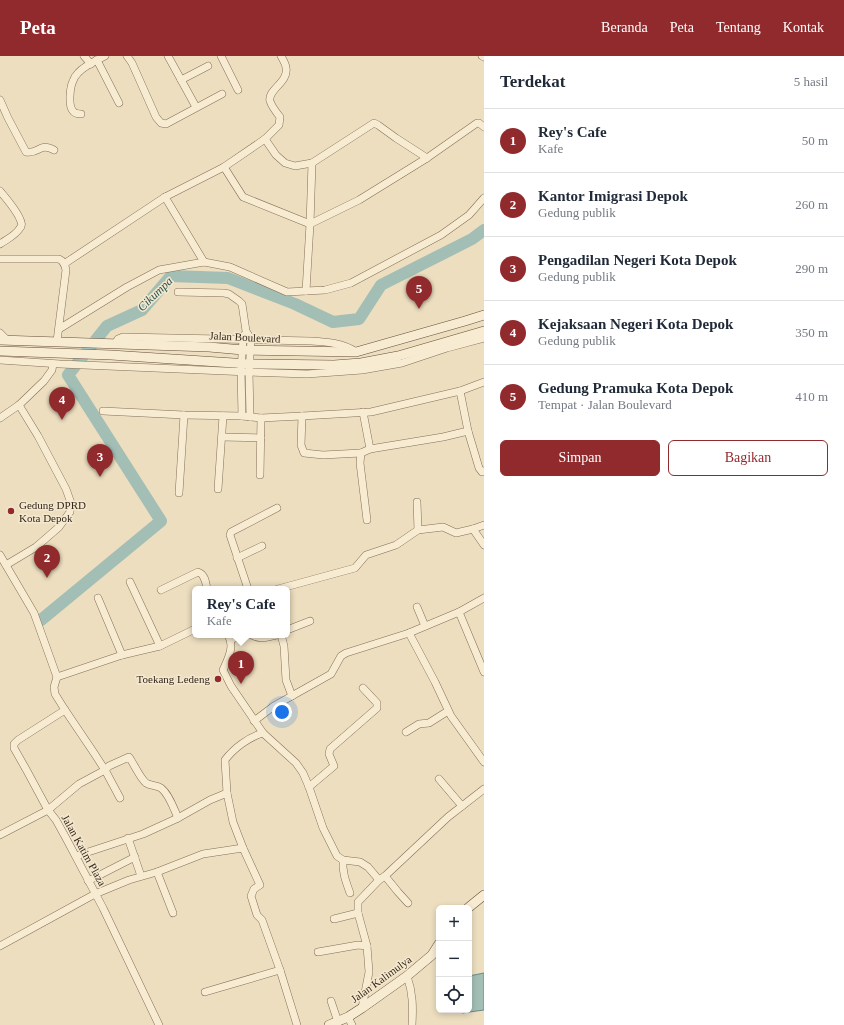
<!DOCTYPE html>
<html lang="id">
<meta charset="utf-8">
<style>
body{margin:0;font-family:"Times New Roman",serif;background:#f2f2f3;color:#1f2937}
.controls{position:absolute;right:12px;bottom:12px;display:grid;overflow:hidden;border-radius:6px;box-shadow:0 2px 6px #0003}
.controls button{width:36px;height:36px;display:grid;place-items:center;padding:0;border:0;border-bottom:1px solid #e0e1e3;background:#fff;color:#1f2937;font:20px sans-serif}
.you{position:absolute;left:282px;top:656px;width:14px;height:14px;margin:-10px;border:3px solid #fff;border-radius:50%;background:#1a73e8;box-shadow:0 0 0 6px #1a73e833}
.badge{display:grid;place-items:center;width:26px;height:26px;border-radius:50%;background:#912a2d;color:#fff;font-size:13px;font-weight:700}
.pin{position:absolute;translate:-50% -33px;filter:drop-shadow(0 1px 2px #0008)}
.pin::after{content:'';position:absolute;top:21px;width:14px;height:12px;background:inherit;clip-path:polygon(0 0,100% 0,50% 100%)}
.popup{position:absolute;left:192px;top:530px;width:98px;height:52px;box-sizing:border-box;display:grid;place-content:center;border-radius:6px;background:#fff;filter:drop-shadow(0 1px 3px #0005);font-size:13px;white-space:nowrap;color:#747a83}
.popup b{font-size:15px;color:#1f2937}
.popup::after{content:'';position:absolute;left:50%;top:100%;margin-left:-8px;border:8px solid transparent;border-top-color:#fff}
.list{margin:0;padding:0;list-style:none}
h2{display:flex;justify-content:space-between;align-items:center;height:52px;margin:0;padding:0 16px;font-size:17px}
h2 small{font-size:13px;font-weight:400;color:#747a83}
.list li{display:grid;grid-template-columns:26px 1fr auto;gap:12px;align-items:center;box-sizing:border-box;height:64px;padding:0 16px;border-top:1px solid #e0e1e3}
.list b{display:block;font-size:15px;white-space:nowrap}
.list p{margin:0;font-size:13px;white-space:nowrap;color:#747a83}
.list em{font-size:13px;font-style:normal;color:#747a83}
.actions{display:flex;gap:8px;padding:12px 16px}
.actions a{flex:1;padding:9px 0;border:1px solid #912a2d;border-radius:6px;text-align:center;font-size:14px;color:#912a2d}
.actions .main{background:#912a2d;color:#fff}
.icon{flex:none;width:22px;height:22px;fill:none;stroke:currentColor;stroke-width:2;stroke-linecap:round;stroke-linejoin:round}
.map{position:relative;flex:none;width:484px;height:969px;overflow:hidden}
header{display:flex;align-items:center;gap:24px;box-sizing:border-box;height:56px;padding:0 20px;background:#912a2d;color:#fff}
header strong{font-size:19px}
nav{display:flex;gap:22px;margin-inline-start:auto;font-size:14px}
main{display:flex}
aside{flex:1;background:#fff}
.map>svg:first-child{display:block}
.water{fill:#a2beb5;stroke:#6a8b82}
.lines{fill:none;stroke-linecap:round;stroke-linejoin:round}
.river{stroke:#a2beb5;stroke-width:12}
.street-casing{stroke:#846f58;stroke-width:8}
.secondary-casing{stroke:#66503b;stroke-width:10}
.street{stroke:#f7ebd2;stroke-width:7}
.secondary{stroke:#f7ebd2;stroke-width:9}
.poi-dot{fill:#912a2d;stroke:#f4e8ce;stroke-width:1.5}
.labels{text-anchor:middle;stroke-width:3;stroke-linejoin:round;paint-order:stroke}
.street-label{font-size:11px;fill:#34271c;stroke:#f4e8ce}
.poi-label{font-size:11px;fill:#34271c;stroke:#f4e8ce;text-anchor:start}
.water-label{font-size:12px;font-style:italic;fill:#2c5350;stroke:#f4e8ce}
</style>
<header>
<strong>Peta</strong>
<nav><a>Beranda</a><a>Peta</a><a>Tentang</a><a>Kontak</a></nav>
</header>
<main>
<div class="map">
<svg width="484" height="969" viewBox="0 0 484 969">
<rect width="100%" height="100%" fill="#ecdebf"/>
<!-- water -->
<path class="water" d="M484,917V954L462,957L461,954H469V920Z"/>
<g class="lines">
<!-- river -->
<path class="river" d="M41,564L161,465L68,319L107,270L142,254L171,220L228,222L295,248L333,266L359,263L381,229L472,183L484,174"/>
<defs>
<g id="street">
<path d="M84,0L91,8"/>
<path d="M127,0L132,7L156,61L161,67L166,68L222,38"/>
<path d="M168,0L196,51"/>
<path d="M221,0L238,34"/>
<path d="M482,0L484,1"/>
<path d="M96,4L99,8L119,47"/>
<path d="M181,24L208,10"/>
<path d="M0,44L8,62L26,96C40,98 39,86 54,94"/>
<path d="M81,58C78,58 75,58 73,55C68,50 70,31 73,25C74,22 76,19 78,17C85,9 96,5 105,0"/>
<path d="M265,83L276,99L285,107L295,110L312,107L374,67L378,69L396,82L427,102"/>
<path d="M224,111L243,141L310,168L359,144L427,102L477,67H479L484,71"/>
<path d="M0,135C6,142 19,158 21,166C22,169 22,170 20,172C15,180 7,183 0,188"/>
<path d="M165,141L204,206"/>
<path d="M0,203H59C64,205 65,209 66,214L57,285"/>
<path d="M64,208L165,141L224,111L265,83L279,69L280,61C276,56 272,51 270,45C267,34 289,26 286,12C286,8 283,4 281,0"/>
<path d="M306,235L310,168L312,107"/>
<path d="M178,236L224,237L229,238L239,245L242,248L246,275L251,283L249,316L250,361"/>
<path d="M59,273L127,231L159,214L204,206L230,211L287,236L325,234L351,227L441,179L469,159L484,142"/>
<path d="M0,277L7,284"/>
<path d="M115,288L118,283L123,281L311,285C327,286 343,287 356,296"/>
<path d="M0,304L60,308L249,316L307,318L362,314L402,307L447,292L484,282"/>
<path d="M460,335L484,326"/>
<path d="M103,355L184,359L242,360L261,362L302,360L301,389L304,397L323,399L361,397L360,407L367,464"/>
<path d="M363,356L370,393"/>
<path d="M242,360L241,315L243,283L244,279"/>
<path d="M302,360L371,356L460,335L468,375L443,381L370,393L361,397"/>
<path d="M0,362L19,349L44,325L52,314L53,308"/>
<path d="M468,375L479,412L482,416L484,415"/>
<path d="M222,381L261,382"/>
<path d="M260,419L261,362"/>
<path d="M218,433L223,360"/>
<path d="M179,437L184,359"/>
<path d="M417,446L418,474"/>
<path d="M473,473L484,489"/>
<path d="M0,499L34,557L57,621L54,631L55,638L65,654L94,697L105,714L120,742"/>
<path d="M237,502L262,490"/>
<path d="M6,509L36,491L59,471L70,456L71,447L66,433L38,380L19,349"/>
<path d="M130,526L160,590"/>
<path d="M248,533L230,479L231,476L277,452"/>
<path d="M278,533L355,512L366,499L396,489L418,474L443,471L456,477L473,473L484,469"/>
<path d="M161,534L198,516C205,518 206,527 207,533"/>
<path d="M98,542L122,599"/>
<path d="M417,551L425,570"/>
<path d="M459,556L484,616"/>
<path d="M287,574L310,565"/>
<path d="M409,577L435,626L451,660L484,706"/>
<path d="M228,579C235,590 228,603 223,614L231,630L263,677L296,707L303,717L309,731L323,772L337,800L343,804L360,806L368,811L379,824"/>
<path d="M252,579C260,584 268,581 277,579"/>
<path d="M281,579L284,590L286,624L292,640"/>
<path d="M231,584L240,579"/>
<path d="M57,621L122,599L160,590L195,573"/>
<path d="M65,654L18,684L14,688V692L27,715L48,754L56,764L67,784L103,852L159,969"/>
<path d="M254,665L274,650L331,618L341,600L346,597L409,577L459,556L484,542"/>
<path d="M406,676L419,668L429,667L448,655"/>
<path d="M439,723L462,750"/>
<path d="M309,731L334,710L329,698L330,693L377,652V647L363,632"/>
<path d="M227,737L225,704C234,692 249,681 263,677"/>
<path d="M0,779L48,754L79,728L105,714L109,710L129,701C134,708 140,722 146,727C151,730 156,729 161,732C169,738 174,753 178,762L210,744L227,737L233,766L243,792L260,829L254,833L251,840L257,859L262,864L280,914L297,969"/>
<path d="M128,782L141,820"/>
<path d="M76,800L143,778L178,762"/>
<path d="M343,804C342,816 346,826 350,837"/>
<path d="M157,816L173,857"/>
<path d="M385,820L398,836L408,847"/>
<path d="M88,825L135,801"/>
<path d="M334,863L358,857"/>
<path d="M0,890L95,838L129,824L157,816L203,798L243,792"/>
<path d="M318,896L358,889L367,890"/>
<path d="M407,920C413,937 413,951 412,969"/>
<path d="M205,936L280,914"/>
<path d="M331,945L338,966"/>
<path d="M362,952L369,916L367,890L358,857V846L379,824L385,820L448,761L484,733"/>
<path d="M348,961L352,969"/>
</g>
<g id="secondary">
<path d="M0,284L209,291L243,294L356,296L465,265L484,259"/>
<path d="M0,295L111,299L249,308L334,309L361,307L398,300L484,275"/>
<path d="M468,852L484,839"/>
<path d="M329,969L348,961L362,952L407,920L432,899L439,888"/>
</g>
</defs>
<!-- street casing -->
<use href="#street" class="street-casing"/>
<!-- secondary casing -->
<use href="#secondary" class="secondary-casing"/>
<!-- street -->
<use href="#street" class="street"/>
<!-- secondary -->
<use href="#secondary" class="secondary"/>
</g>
<!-- markers -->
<g class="poi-dot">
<circle cx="11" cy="455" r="4"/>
<circle cx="218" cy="623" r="4"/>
</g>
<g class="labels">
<!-- street labels -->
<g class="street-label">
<text transform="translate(245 281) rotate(3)" y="4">Jalan Boulevard</text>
<text transform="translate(84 794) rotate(61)" y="4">Jalan Katim Plaza</text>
<text transform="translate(381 923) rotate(-36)" y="4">Jalan Kalimulya</text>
</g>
<!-- poi labels -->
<g class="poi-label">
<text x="19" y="453">Gedung DPRD<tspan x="19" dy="13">Kota Depok</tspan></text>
<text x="210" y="627" text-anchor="end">Toekang Ledeng</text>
</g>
<!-- water labels -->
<g class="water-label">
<text transform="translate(155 238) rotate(-44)" y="4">Cikumpa</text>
</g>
</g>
</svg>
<div class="controls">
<button>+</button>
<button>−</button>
<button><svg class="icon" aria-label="locate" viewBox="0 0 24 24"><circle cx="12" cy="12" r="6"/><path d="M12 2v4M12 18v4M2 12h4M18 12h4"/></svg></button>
</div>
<div class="you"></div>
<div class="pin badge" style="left:241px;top:628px">1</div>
<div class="popup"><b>Rey's Cafe</b>Kafe</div>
<div class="pin badge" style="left:47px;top:522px">2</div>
<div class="pin badge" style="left:100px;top:421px">3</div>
<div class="pin badge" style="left:62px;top:364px">4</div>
<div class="pin badge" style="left:419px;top:253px">5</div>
</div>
<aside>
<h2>Terdekat<small>5 hasil</small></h2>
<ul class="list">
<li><span class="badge">1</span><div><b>Rey's Cafe</b><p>Kafe</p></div><em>50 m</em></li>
<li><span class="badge">2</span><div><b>Kantor Imigrasi Depok</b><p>Gedung publik</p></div><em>260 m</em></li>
<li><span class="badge">3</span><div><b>Pengadilan Negeri Kota Depok</b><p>Gedung publik</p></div><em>290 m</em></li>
<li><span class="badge">4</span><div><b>Kejaksaan Negeri Kota Depok</b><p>Gedung publik</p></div><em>350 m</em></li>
<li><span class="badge">5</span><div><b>Gedung Pramuka Kota Depok</b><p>Tempat · Jalan Boulevard</p></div><em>410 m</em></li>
</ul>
<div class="actions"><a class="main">Simpan</a><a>Bagikan</a></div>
</aside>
</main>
